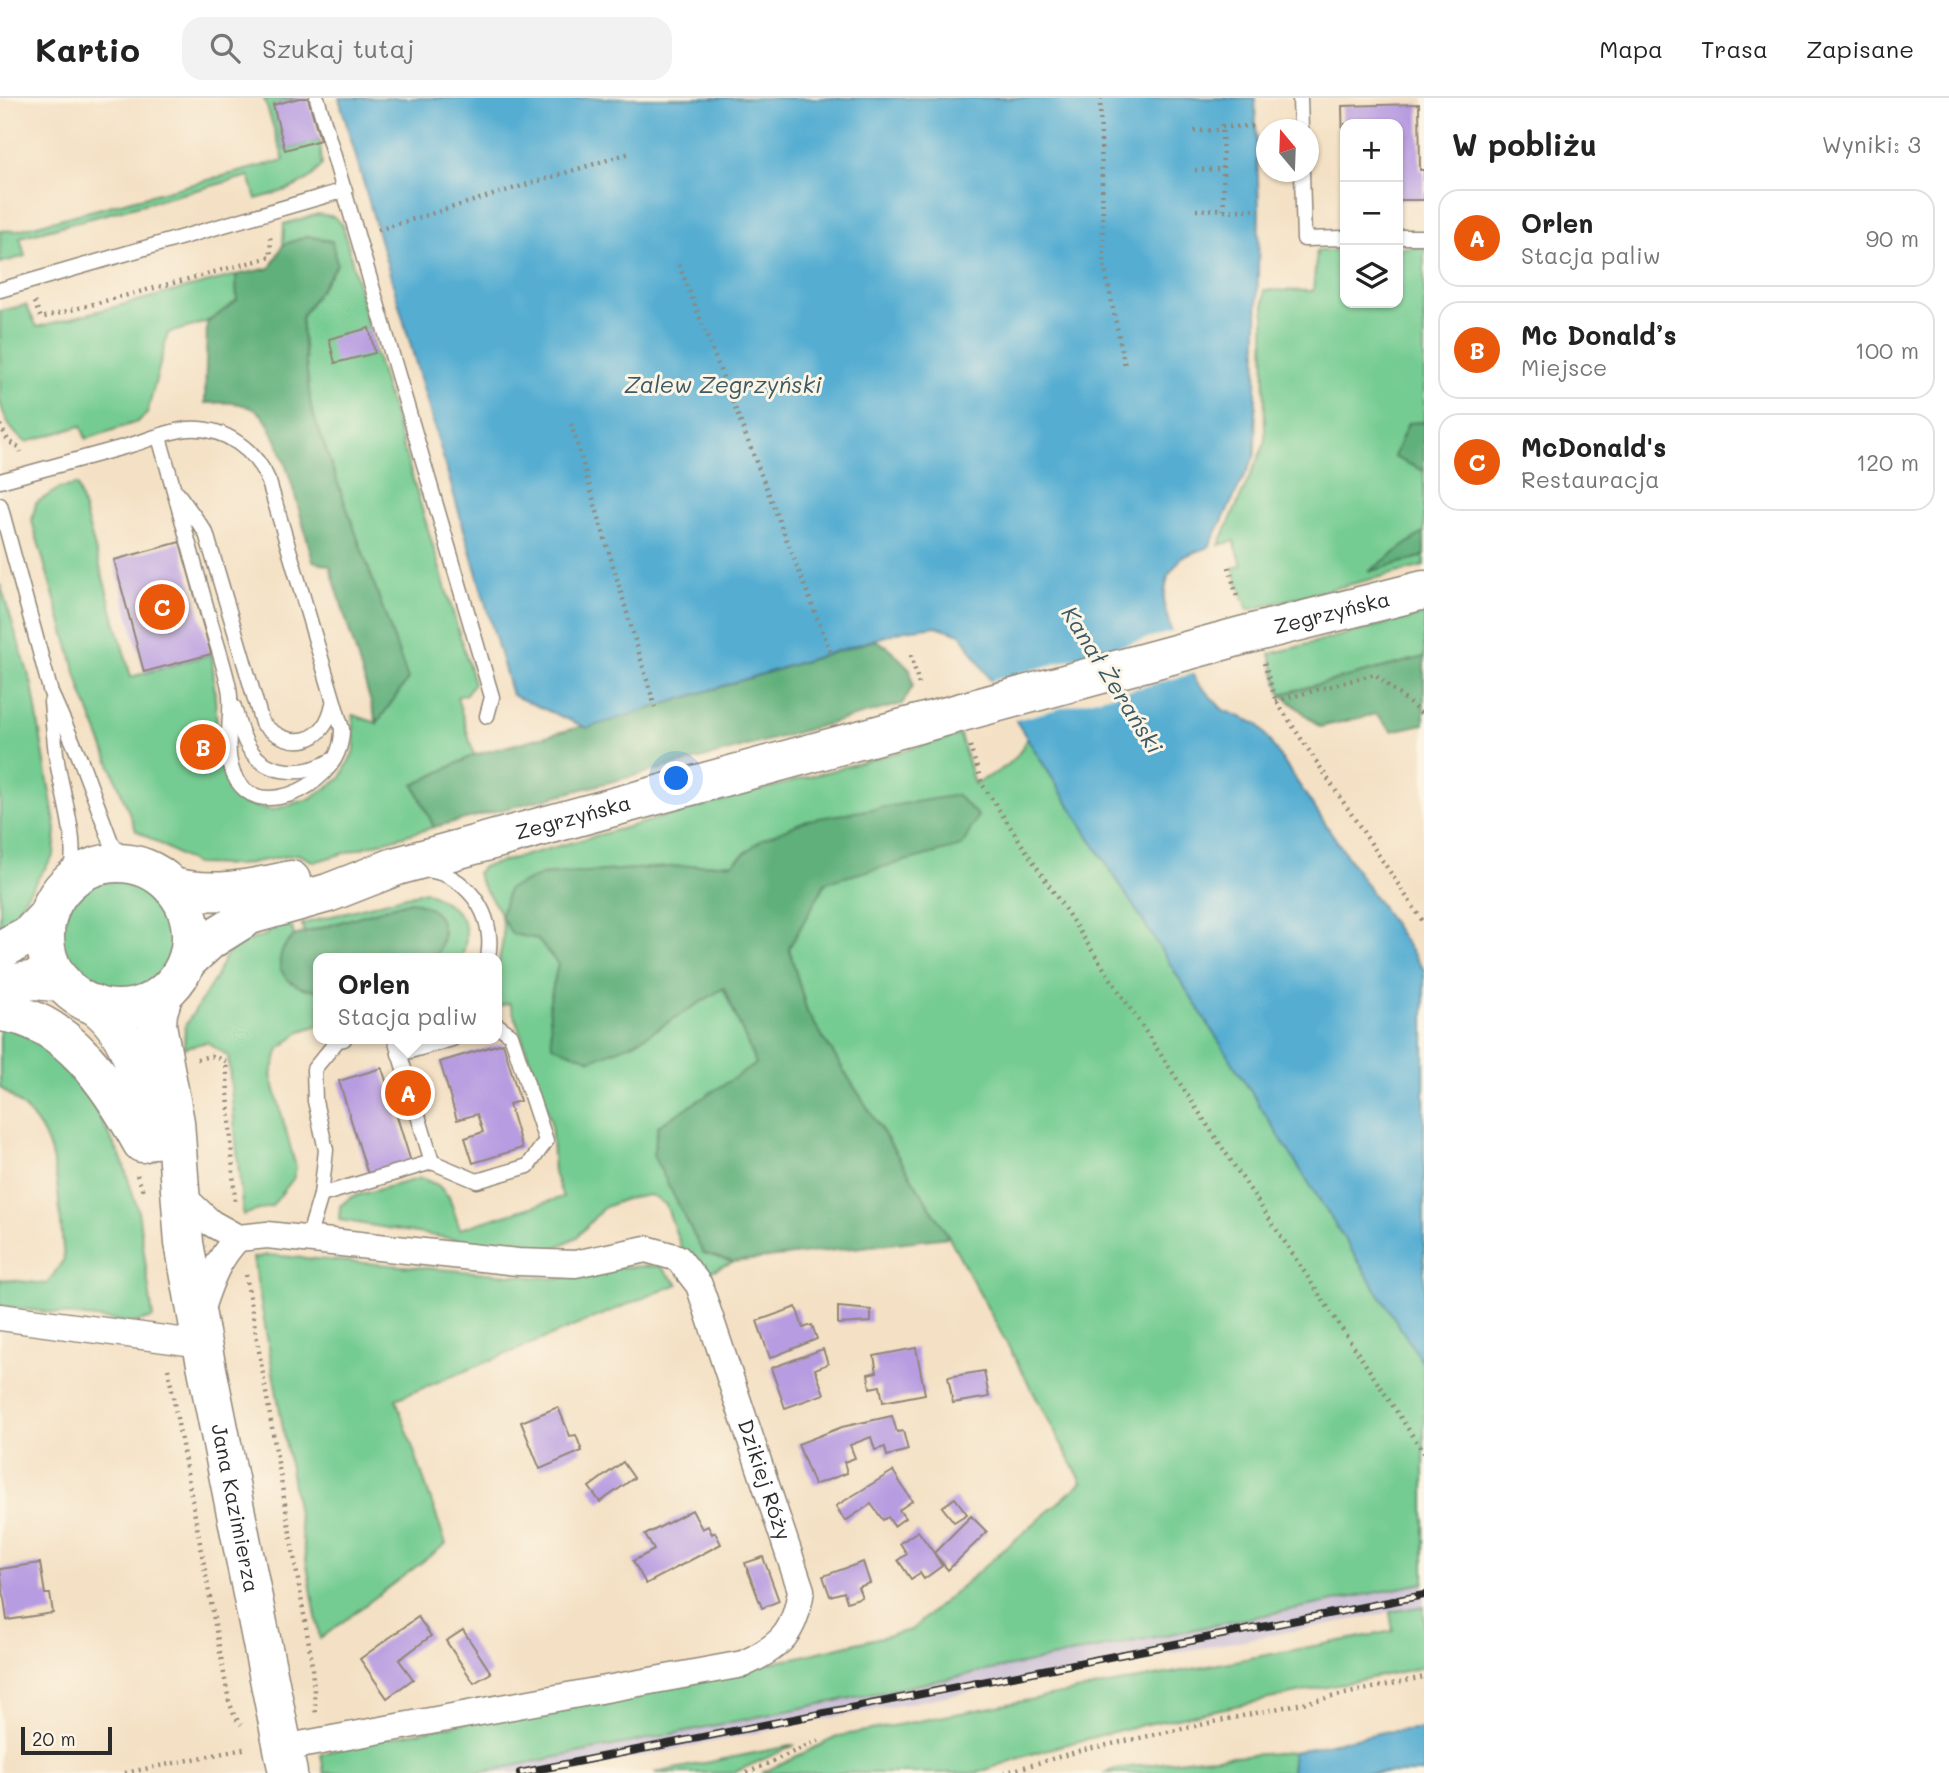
<!DOCTYPE html>
<html lang="pl">
<meta charset="utf-8">
<style>
body{margin:0;font-family:Mali,sans-serif;background:#f2f2f2;color:#222}
.controls{position:absolute;right:21px;top:21px;display:grid;overflow:hidden;border-radius:14px;box-shadow:0 2px 5px #0004}
.controls button{width:63px;height:63px;display:grid;place-items:center;padding:0;border:0;border-bottom:2px solid #e0e0e0;background:#fff;color:#222;font:35px sans-serif}
.compass{position:absolute;left:1256px;top:21px;width:63px;height:63px;border-radius:50%;background:#fff;box-shadow:0 2px 5px #0004;rotate:341deg}
.scale{position:absolute;left:21px;bottom:18px;width:91px;box-sizing:border-box;padding-left:7px;border:4px solid #2b2b2b;border-top:0;font-size:19px;line-height:24px;white-space:nowrap;color:#2b2b2b;-webkit-text-stroke:5px #fcf5e5;paint-order:stroke}
.you{position:absolute;left:677px;top:681px;width:24px;height:24px;margin:-18px;border:5px solid #fff;border-radius:50%;background:#1a73e8;box-shadow:0 0 0 10px #1a73e833}
.badge{display:grid;place-items:center;width:46px;height:46px;border-radius:50%;background:#ea580c;color:#fff;font-size:23px;font-weight:700}
.pin{position:absolute;translate:-50% -50%;border:4px solid #fff;box-shadow:0 2px 7px #0006}
.popup{position:absolute;left:313px;top:855px;width:189px;height:91px;box-sizing:border-box;display:grid;place-content:center;border-radius:14px;background:#fff;filter:drop-shadow(0 2px 5px #0005);font-size:23px;white-space:nowrap;color:#767676}
.popup b{font-size:26px;color:#222}
.popup::after{content:'';position:absolute;left:50%;top:100%;margin-left:-14px;border:14px solid transparent;border-top-color:#fff}
.list{margin:0;padding:0;list-style:none}
h2{display:flex;justify-content:space-between;align-items:center;height:91px;margin:0;padding:0 28px;font-size:30px}
h2 small{font-size:23px;font-weight:400;color:#767676}
.list li{display:grid;grid-template-columns:46px 1fr auto;gap:21px;align-items:center;box-sizing:border-box;height:98px;margin:0 14px 14px;padding:0 14px;border:2px solid #e0e0e0;border-radius:21px}
.list b{display:block;font-size:26px;white-space:nowrap}
.list p{margin:0;font-size:23px;white-space:nowrap;color:#767676}
.list em{font-size:23px;font-style:normal;color:#767676}
.icon{flex:none;width:38px;height:38px;fill:none;stroke:currentColor;stroke-width:2;stroke-linecap:round;stroke-linejoin:round}
.map{position:relative;flex:none;width:1424px;height:1675px;overflow:hidden}
header{display:flex;align-items:center;gap:42px;box-sizing:border-box;height:98px;padding:0 35px;background:#fff;border-bottom:2px solid #e0e0e0}
header strong{font-size:33px}
nav{display:flex;gap:38px;margin-inline-start:auto;font-size:24px}
.search{width:490px;height:63px;background:#f2f2f2;display:flex;align-items:center;gap:18px;box-sizing:border-box;padding:0 24px;border-radius:21px;color:#767676;font-size:26px}
main{display:flex}
aside{flex:1;background:#fff}
.map>svg:first-child{display:block}
.industrial{fill:#cbbfd6}
.green{fill:#75cc92;stroke:#507c5e;stroke-width:2}
.forest{fill:#60b07c;stroke:#466e54;stroke-width:2}
.water{fill:#55add2;stroke:#406c7e;stroke-width:2}
.pier{fill:#f4e1c5}
.building{fill:#b89ce1}
.lines{fill:none;stroke-linecap:round;stroke-linejoin:round}
.lane-casing{stroke:#908678;stroke-width:17}
.street-casing{stroke:#908678;stroke-width:29}
.secondary-casing{stroke:#908678;stroke-width:41}
.path{stroke:#908678;stroke-width:4.5;stroke-dasharray:2 5;stroke-linecap:butt}
.lane{stroke:#fff;stroke-width:14}
.street{stroke:#fff;stroke-width:26}
.secondary{stroke:#fff;stroke-width:38}
.rail-casing{stroke:#2b2b2b;stroke-width:8}
.rail{stroke:#fcf5e5;stroke-width:5;stroke-dasharray:16;stroke-linecap:butt}
.labels{text-anchor:middle;stroke-width:6;stroke-linejoin:round;paint-order:stroke}
.street-label{font-size:21px;fill:#2b2b2b;stroke:#fcf5e5}
.water-label{font-size:23px;font-style:italic;fill:#3a5865;stroke:#fcf5e5}
</style>
<header>
<strong>Kartio</strong>
<div class="search"><svg class="icon" aria-label="search" viewBox="0 0 24 24"><circle cx="10" cy="10" r="6"/><path d="M15 15l6 6"/></svg>Szukaj tutaj</div>
<nav><a>Mapa</a><a>Trasa</a><a>Zapisane</a></nav>
</header>
<main>
<div class="map">
<svg width="1424" height="1675" viewBox="0 0 1424 1675">
<rect width="100%" height="100%" fill="#fcf5e5"/>
<filter id="ink" filterUnits="userSpaceOnUse"><feTurbulence type="fractalNoise" baseFrequency=".0143" numOctaves="2"/><feDisplacementMap in="SourceGraphic" scale="14" xChannelSelector="R" yChannelSelector="G"/><feConvolveMatrix kernelMatrix="1 2 1 2 8 2 1 2 1" color-interpolation-filters="sRGB"/></filter>
<filter id="wash" filterUnits="userSpaceOnUse"><feTurbulence type="fractalNoise" baseFrequency=".00686" numOctaves="4" result="noise"/><feDisplacementMap in="SourceGraphic" scale="28" xChannelSelector="R" yChannelSelector="G"/><feGaussianBlur stdDeviation="1.57" result="paint"/><feColorMatrix in="noise" values="0 0 0 0 0 0 0 0 0 0 0 0 0 0 0 0 0 1.4 0 .05"/><feComposite in="paint" operator="in"/></filter>
<g filter="url(#wash)">
<rect width="100%" height="100%" fill="#f4e1c5"/>
<!-- industrial -->
<path class="industrial" d="M1424,1485V1508L841,1618L558,1675H478Z"/>
<!-- green -->
<g class="green">
<path d="M264,0H299L273,7L285,52L320,42L322,67C307,89 280,94 256,101L249,78L20,139L25,158L0,165V133L18,132L284,62Z"/>
<path d="M318,116L335,119L343,128L375,255L474,585L466,596L457,599L474,657L414,687L434,729L314,764L298,756L239,767L195,766L136,732L82,595L32,423L36,405L60,390L77,387L131,579L212,556L219,657L229,686L244,706L272,712L309,701L340,681L355,651L353,617L377,625L408,581L311,310L301,220L337,166L308,138L283,147L284,126Z"/>
<path d="M1424,149V324L1408,326L1394,359L1424,373V434L1370,473L1424,458V468L1248,512L1233,470L1242,467L1234,443L1219,447L1265,345L1264,192L1313,193L1317,153L1345,152V205H1398V150Z"/>
<path d="M236,177L237,202C212,225 199,227 168,235L147,316L137,324L86,341L81,328L26,344C11,334 4,321 0,303V213L26,207L37,229Z"/>
<path d="M0,486L32,587L56,731L54,757L7,826L0,827Z"/>
<path d="M1424,516V559L1281,596L1270,556Z"/>
<path d="M960,637L974,686C998,674 1017,666 1027,640L1424,1264V1485L478,1675H324L321,1656L357,1646L777,1564L911,1532L1082,1384L949,1139L807,914L789,850L826,784L962,747L762,741L733,765L541,777L537,841L558,866L549,907L634,945L723,890L757,966L658,1028L703,1155L733,1164L704,1176L681,1149L666,1107L650,1097L625,1101L603,1110L577,1139L555,1150L524,1153L339,1122L340,1108L351,1099L421,1080L438,1087L449,1099L460,1131L563,1099L554,1075L551,1024L510,905L497,908C497,895 496,881 498,868C501,851 506,836 501,819C496,802 481,792 477,775L483,769Z"/>
<circle cx="116" cy="839" r="56"/>
<path d="M425,793C456,809 476,822 461,860H426L438,855L444,837L439,820L411,803L304,835L302,826Z"/>
<path d="M266,823L292,829L294,838L284,849L314,892L319,891V927L301,933L279,951L271,977L296,1070L293,1081L272,1108L243,1117L228,958L207,944L184,950L185,928L215,881L225,859L237,847L268,836Z"/>
<path d="M0,926L39,943L91,1003L122,1062L138,1112L153,1220L134,1225L0,1208V1181L47,1186L64,1161C60,1126 60,1068 44,1037C35,1018 16,1002 0,989Z"/>
<path d="M268,1157L558,1181L620,1169L660,1168L678,1186L396,1301L446,1446L320,1541L253,1160Z"/>
<path d="M1424,1508V1569L1128,1630L1034,1655L977,1675H762L839,1638L1393,1533L1390,1514Z"/>
<path d="M795,1647L733,1675H654Z"/>
<path d="M1293,1654L1291,1675H1104L1115,1671L1201,1660Z"/>
</g>
<!-- forest -->
<g class="forest">
<path d="M308,138L332,143L337,166L301,220L311,310L408,581L377,625L330,468L313,463C304,433 281,328 257,313C241,303 223,304 205,305L207,225L237,202L236,177L270,170L283,147Z"/>
<path d="M1424,324V373L1394,359L1408,325Z"/>
<path d="M1424,434V458L1368,474Z"/>
<path d="M875,542L887,548L910,571L913,588L902,606L696,662L434,729L414,687L474,657L655,609Z"/>
<path d="M1424,559V626L1392,633L1376,616L1320,629L1281,596Z"/>
<path d="M957,697L978,718L962,748L826,784L789,850L807,914L949,1139L733,1164L703,1155L653,1057L658,1028L756,966L724,890L634,945L591,962L552,947L549,907L558,866L537,841L512,836L501,818L508,791L541,777L733,765L762,741L807,722Z"/>
<path d="M411,803C441,811 448,825 438,855L426,860H319V891C302,895 277,880 280,861C281,851 287,845 294,838Z"/>
</g>
<!-- water -->
<g class="water">
<path d="M339,0H1255L1259,111L1255,357L1209,449L1182,459L1168,478L1163,503L1173,540L1196,583L1223,612L1258,626L1424,872V1267L961,536L936,528L905,532L587,630L512,597Z"/>
<path d="M1424,1630V1675H1291L1293,1654L1383,1634Z"/>
</g>
<!-- pier -->
<path class="pier" d="M1175,533L1196,575L1012,623L987,584Z"/>
<g id="blocks">
<!-- building -->
<g class="building">
<path d="M299,0H308L320,42L285,52L273,7Z"/>
<path d="M1419,6L1420,72H1424V102H1398V26H1345V51H1343L1342,8Z"/>
<path d="M369,230L375,255L335,265L329,241Z"/>
<path d="M180,444L211,556L144,574L114,462Z"/>
<path d="M205,638L211,656L200,659L195,641Z"/>
<path d="M503,945L520,1003L509,1006L522,1050L473,1065L465,1040L483,1034L477,1016L457,1022L440,964Z"/>
<path d="M382,970L411,1064L368,1077L339,983Z"/>
<path d="M796,1209L803,1230L812,1227L817,1241L770,1260L757,1223Z"/>
<path d="M838,1209L871,1212V1224L838,1226Z"/>
<path d="M916,1250L925,1296L883,1304L880,1288L870,1290L868,1276L877,1274L874,1258Z"/>
<path d="M823,1251L828,1266L815,1271L824,1296L785,1310L771,1270Z"/>
<path d="M984,1273L989,1299L953,1305L948,1279Z"/>
<path d="M558,1309L570,1338L576,1337L582,1353L540,1371L521,1324Z"/>
<path d="M892,1318L897,1334L903,1333L908,1352L887,1358L885,1349L875,1352L871,1339L850,1347L855,1360L844,1364L847,1375L814,1387L798,1346L842,1329Z"/>
<path d="M623,1364L634,1380L600,1404L589,1389Z"/>
<path d="M893,1373L912,1403L899,1412L905,1420L894,1428L888,1419L883,1422L871,1406L845,1423L836,1408Z"/>
<path d="M955,1400L967,1416L954,1424L942,1409Z"/>
<path d="M692,1412L702,1431L708,1428L712,1436L715,1434L721,1446L646,1486L633,1463L654,1452L645,1437Z"/>
<path d="M971,1418L987,1434L948,1472L934,1455L942,1468L924,1481L920,1475L911,1481L898,1462L907,1456L900,1445L918,1433L934,1455Z"/>
<path d="M763,1459L779,1503L762,1510L745,1465Z"/>
<path d="M863,1464L870,1485L858,1489L862,1499L847,1504L844,1494L830,1498L823,1478Z"/>
<path d="M40,1465L45,1496H50L53,1515L7,1522L0,1471Z"/>
<path d="M418,1519L431,1538L399,1562L413,1581L387,1600L360,1561Z"/>
<path d="M463,1532L491,1575L474,1585L446,1543Z"/>
</g>
</g>
</g>
<g filter="url(#ink)">
<use href="#blocks" fill-opacity="0" stroke="#908678" stroke-width="2"/>
<g class="lines">
<defs>
<g id="lane">
<path d="M317,0L492,599L487,618"/>
<path d="M1300,0L1301,32"/>
<path d="M1302,74L1304,141L1345,140"/>
<path d="M1398,139H1424"/>
<path d="M0,192L345,92"/>
<path d="M0,383C44,371 87,359 131,347C149,342 170,332 189,331C225,329 256,352 269,384L342,631C342,653 333,668 317,681C298,698 260,710 241,688C218,662 235,620 229,590C223,562 213,535 206,508C190,451 175,395 159,339"/>
<path d="M178,396L206,435L262,625C291,653 324,647 333,606"/>
<path d="M0,407L51,595L79,658L111,744L123,760L140,768"/>
<path d="M51,604C53,623 54,643 57,663C63,702 81,747 68,786"/>
<path d="M234,609C238,623 241,638 249,650C267,679 307,678 332,662"/>
<path d="M426,772C459,775 486,804 489,838C490,845 489,853 488,860"/>
<path d="M395,941L432,1064"/>
<path d="M399,956L452,941"/>
<path d="M321,1097L432,1064L477,1083L528,1068L546,1043L511,937L497,927"/>
<path d="M308,1141L321,1097L326,1052L315,1003L314,971L338,942L344,941"/>
</g>
<g id="street">
<path id="s1" d="M181,1097L211,1125L238,1140L267,1137L518,1164L575,1166L646,1151L678,1160L699,1187L801,1492C795,1534 782,1548 743,1566L283,1650"/>
<path d="M199,1216C209,1187 216,1162 238,1140"/>
<path d="M0,1219L202,1246"/>
</g>
<g id="secondary">
<circle cx="118" cy="838" r="73"/>
<path d="M172,789C213,799 251,791 291,782"/>
<path d="M0,852L29,837L48,817"/>
<path id="s2" d="M187,863L210,842L250,817L328,795L397,768L1241,538L1424,492"/>
<path d="M0,887L36,882L63,885"/>
<path id="s3" d="M164,895L158,914L157,927L175,1024L184,1145L202,1246L288,1675"/>
<path d="M93,906C135,935 142,995 155,1041"/>
<path d="M0,914C68,920 112,991 142,1045"/>
</g>
</defs>
<!-- lane casing -->
<use href="#lane" class="lane-casing"/>
<!-- street casing -->
<use href="#street" class="street-casing"/>
<!-- secondary casing -->
<use href="#secondary" class="secondary-casing"/>
<!-- path -->
<g class="path">
<path d="M1100,0L1104,167L1125,268"/>
<path d="M1222,26L1224,116"/>
<path d="M1222,29L1255,28"/>
<path d="M1194,33L1222,32"/>
<path d="M1195,72L1223,71"/>
<path d="M1196,112L1224,111"/>
<path d="M1224,113L1259,111"/>
<path d="M378,132L630,55"/>
<path d="M679,167L831,555"/>
<path d="M34,204L41,220L271,159L270,136"/>
<path d="M571,326L655,609"/>
<path d="M0,327L9,344L19,349L21,354"/>
<path d="M1229,469L1238,503"/>
<path d="M911,557L920,590"/>
<path d="M1264,565L1276,603L1424,825"/>
<path d="M1276,603L1375,576L1424,618"/>
<path d="M970,648L982,686L1424,1355"/>
<path d="M197,961L211,958L226,963L235,1106"/>
<path d="M137,1077L144,1096"/>
<path d="M246,1177L311,1558L316,1617"/>
<path d="M168,1271L229,1603L234,1617L241,1627"/>
<path d="M125,1675L248,1650"/>
<path d="M747,1675L819,1642"/>
<path d="M1004,1675L1079,1653L1424,1579"/>
</g>
<!-- lane -->
<use href="#lane" class="lane"/>
<!-- street -->
<use href="#street" class="street"/>
<!-- secondary -->
<use href="#secondary" class="secondary"/>
<defs>
<path id="rail" d="M520,1675L1424,1497"/>
</defs>
<!-- rail casing -->
<use href="#rail" class="rail-casing"/>
<!-- rail -->
<use href="#rail" class="rail"/>
</g>
</g>
<g class="labels">
<!-- street labels -->
<g class="street-label">
<text dy="7" stroke="none"><textPath href="#s2" startOffset="1202">Zegrzyńska</textPath></text>
<text dy="7" stroke="none"><textPath href="#s2" startOffset="416">Zegrzyńska</textPath></text>
<text dy="7" stroke="none"><textPath href="#s1" startOffset="756">Dzikiej Róży</textPath></text>
<text dy="7" stroke="none"><textPath href="#s3" startOffset="523">Jana Kazimierza</textPath></text>
</g>
<!-- water labels -->
<g class="water-label">
<text x="723" y="295">Zalew Zegrzyński</text>
<text transform="translate(1112 582) rotate(58)" y="8">Kanał Żerański</text>
</g>
</g>
</svg>
<div class="controls">
<button>+</button>
<button>−</button>
<button><svg class="icon" aria-label="layers" viewBox="0 0 24 24"><path d="M12 4l9 5-9 5-9-5zM3 14l9 5 9-5"/></svg></button>
</div>
<svg class="compass" viewBox="-18 -18 36 36"><path d="M0-13l5 13h-10z" fill="#e53935"/><path d="M0 13l5-13h-10z" fill="#767676"/></svg>
<div class="scale">20 m</div>
<div class="you"></div>
<div class="pin badge" style="left:408px;top:995px">A</div>
<div class="popup"><b>Orlen</b>Stacja paliw</div>
<div class="pin badge" style="left:203px;top:649px">B</div>
<div class="pin badge" style="left:162px;top:509px">C</div>
</div>
<aside>
<h2>W pobliżu<small>Wyniki: 3</small></h2>
<ul class="list">
<li><span class="badge">A</span><div><b>Orlen</b><p>Stacja paliw</p></div><em>90 m</em></li>
<li><span class="badge">B</span><div><b>Mc Donald’s</b><p>Miejsce</p></div><em>100 m</em></li>
<li><span class="badge">C</span><div><b>McDonald's</b><p>Restauracja</p></div><em>120 m</em></li>
</ul>
</aside>
</main>
